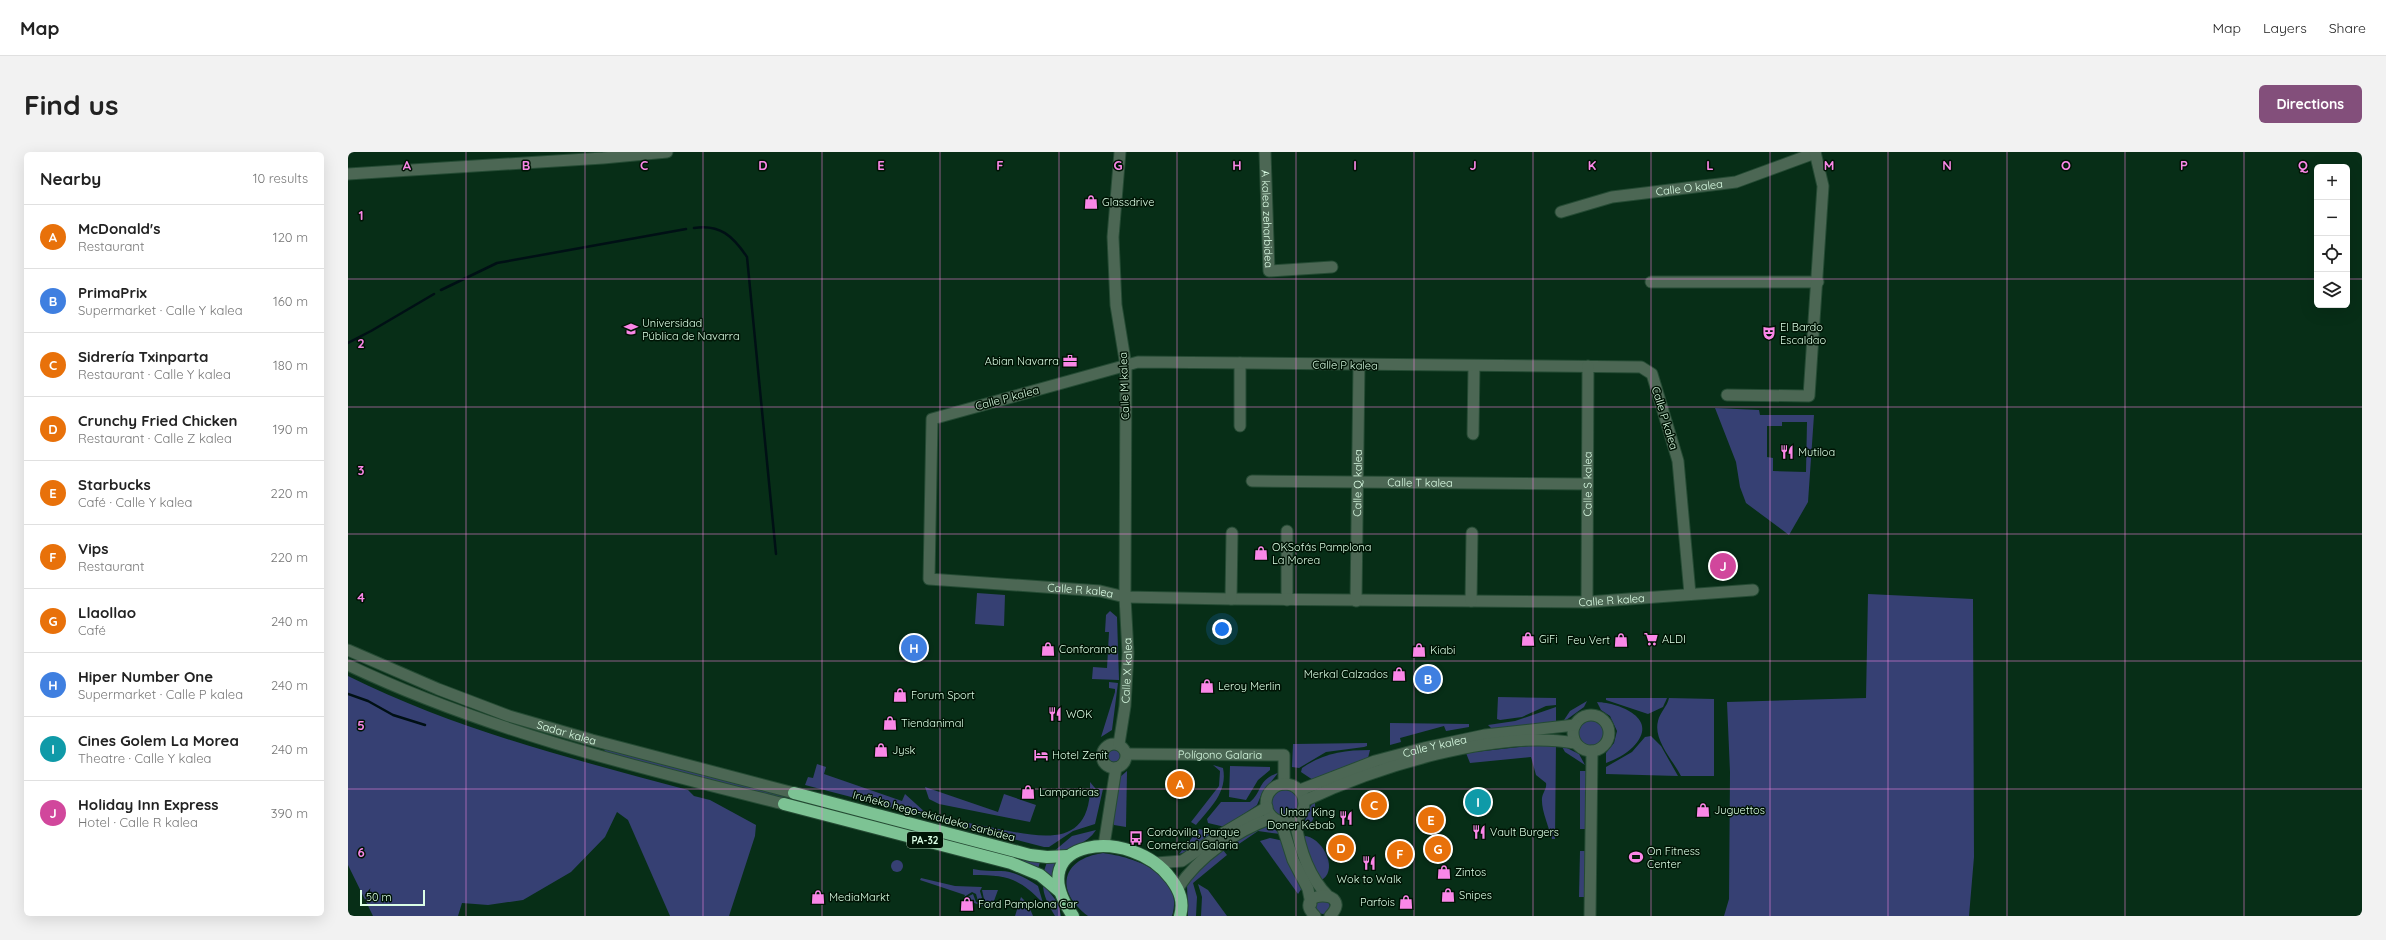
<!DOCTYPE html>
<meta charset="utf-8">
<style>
body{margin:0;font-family:Quicksand,sans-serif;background:#f2f2f2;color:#222}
.controls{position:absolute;right:12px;top:12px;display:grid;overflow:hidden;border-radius:6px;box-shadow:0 4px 16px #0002}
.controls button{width:36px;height:36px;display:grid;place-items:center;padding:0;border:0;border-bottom:1px solid #e0e0e0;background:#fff;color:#222;font:20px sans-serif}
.scale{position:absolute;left:12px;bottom:10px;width:65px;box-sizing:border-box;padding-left:4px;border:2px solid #dbfee5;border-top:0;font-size:11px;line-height:14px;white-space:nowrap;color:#dbfee5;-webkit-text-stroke:3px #001405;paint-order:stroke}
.you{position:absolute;left:874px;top:477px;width:14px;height:14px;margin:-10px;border:3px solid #fff;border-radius:50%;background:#1a73e8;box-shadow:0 0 0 6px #1a73e833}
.badge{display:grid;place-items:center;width:26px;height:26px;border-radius:50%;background:#834f7b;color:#fff;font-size:13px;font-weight:700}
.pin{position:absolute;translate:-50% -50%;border:2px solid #fff;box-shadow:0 1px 4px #0006}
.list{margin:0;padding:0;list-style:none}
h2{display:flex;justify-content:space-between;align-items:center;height:52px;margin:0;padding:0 16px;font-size:17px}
h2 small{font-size:13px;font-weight:400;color:#767676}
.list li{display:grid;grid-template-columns:26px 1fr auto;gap:12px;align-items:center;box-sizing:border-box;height:64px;padding:0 16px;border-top:1px solid #e0e0e0}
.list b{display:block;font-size:15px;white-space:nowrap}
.list p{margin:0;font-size:13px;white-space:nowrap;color:#767676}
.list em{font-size:13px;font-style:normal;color:#767676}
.icon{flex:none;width:22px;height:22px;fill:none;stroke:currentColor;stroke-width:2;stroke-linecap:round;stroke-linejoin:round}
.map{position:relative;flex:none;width:2014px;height:764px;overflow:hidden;border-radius:6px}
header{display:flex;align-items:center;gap:24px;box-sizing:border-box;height:56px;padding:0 20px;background:#fff;border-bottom:1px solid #e0e0e0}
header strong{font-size:19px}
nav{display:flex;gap:22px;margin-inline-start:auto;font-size:14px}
.intro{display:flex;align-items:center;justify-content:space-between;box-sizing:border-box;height:96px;padding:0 24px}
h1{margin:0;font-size:28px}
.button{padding:10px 18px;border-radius:6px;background:#834f7b;color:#fff;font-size:14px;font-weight:700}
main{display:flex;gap:24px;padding:0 24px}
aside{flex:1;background:#fff;border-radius:6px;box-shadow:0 4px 16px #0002}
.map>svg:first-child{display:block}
.green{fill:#364073;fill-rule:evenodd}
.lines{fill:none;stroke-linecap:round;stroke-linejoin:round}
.stream{stroke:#001015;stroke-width:2.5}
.minor-casing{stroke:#254b34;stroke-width:13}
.highway-casing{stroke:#254b34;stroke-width:14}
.minor{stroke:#4c6754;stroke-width:11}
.highway{stroke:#7dc394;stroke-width:12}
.grid{fill:none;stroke:#fa87e7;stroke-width:1;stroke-opacity:0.55}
.labels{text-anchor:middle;stroke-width:3;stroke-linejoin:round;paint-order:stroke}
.shield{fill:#001405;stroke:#99b8a2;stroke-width:1}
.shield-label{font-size:10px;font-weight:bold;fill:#dbfee5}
.street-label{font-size:11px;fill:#dbfee5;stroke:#001405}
.poi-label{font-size:11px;fill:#dbfee5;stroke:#001405;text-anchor:start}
.grid-label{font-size:13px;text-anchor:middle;font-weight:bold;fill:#fa87e7;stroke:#001405;stroke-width:3;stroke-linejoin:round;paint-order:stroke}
</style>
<header>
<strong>Map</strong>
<nav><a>Map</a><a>Layers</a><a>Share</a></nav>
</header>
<div class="intro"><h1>Find us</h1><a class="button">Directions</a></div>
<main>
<aside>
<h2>Nearby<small>10 results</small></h2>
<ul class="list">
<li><span class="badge" style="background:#e8710a">A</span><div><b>McDonald's</b><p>Restaurant</p></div><em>120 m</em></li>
<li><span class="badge" style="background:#3f7fe0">B</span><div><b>PrimaPrix</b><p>Supermarket · Calle Y kalea</p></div><em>160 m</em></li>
<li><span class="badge" style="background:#e8710a">C</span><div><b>Sidrería Txinparta</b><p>Restaurant · Calle Y kalea</p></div><em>180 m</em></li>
<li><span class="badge" style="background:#e8710a">D</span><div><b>Crunchy Fried Chicken</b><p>Restaurant · Calle Z kalea</p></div><em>190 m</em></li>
<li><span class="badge" style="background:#e8710a">E</span><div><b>Starbucks</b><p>Café · Calle Y kalea</p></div><em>220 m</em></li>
<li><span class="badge" style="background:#e8710a">F</span><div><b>Vips</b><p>Restaurant</p></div><em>220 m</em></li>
<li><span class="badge" style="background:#e8710a">G</span><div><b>Llaollao</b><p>Café</p></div><em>240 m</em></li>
<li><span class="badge" style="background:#3f7fe0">H</span><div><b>Hiper Number One</b><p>Supermarket · Calle P kalea</p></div><em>240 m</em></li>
<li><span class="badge" style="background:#0f9aa8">I</span><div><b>Cines Golem La Morea</b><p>Theatre · Calle Y kalea</p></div><em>240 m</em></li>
<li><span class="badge" style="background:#d1479c">J</span><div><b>Holiday Inn Express</b><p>Hotel · Calle R kalea</p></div><em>390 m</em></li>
</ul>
</aside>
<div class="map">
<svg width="2014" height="764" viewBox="0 0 2014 764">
<rect width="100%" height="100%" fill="#072e17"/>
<!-- green -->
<g class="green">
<path d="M1367,256L1411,258L1412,263H1466L1460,350L1441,383L1398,351L1392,335L1388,310ZM1434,270H1459L1458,320L1425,319V306L1419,305V274H1434Z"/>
<path d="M629,441L657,443L656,474L627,472Z"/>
<path d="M1520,442L1625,447L1626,705L1621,764H1376L1381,747L1382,620L1379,550L1518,546Z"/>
<path d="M762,459L769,465L771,528L744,527L745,515L759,516L761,480H757L758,463Z"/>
<path d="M0,524C108,578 225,607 340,638L346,644L362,648L408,673L407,684L381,764H322L280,668L269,660L257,685L223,720L175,748L140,753L114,751L110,764H25L0,713Z"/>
<path d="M761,530L770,531L764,578L753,585L767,540V537L761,536Z"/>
<path d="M1150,545L1208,546V553L1198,554L1174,565L1152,568L1149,567Z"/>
<path d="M1258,546H1319L1315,555L1300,562L1258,548Z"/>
<path d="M1321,546L1366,547V624H1333C1325,608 1305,588 1310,569C1312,560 1319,555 1321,546Z"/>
<path d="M1239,549L1236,555L1214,571L1222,559Z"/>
<path d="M1249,550C1272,551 1313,567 1285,595C1277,603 1268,607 1258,611V601L1266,591L1269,579L1262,564L1253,558Z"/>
<path d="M1208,555V573L1144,577L1140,573L1167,569Z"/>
<circle cx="1243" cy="581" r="13"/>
<path d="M1042,571L1121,572V575L1098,579L1096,574L1052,586L1053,590L1042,593Z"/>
<path d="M1303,584L1313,594L1330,624L1258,622V615L1284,600L1297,585Z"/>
<path d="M1019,591V594L1016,595L978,600L951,616L944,615L945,592Z"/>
<path d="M1208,591L1207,687H1204C1201,675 1193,658 1194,646C1195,640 1199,637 1198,631L1188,623L1183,605L1122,611L1118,601Z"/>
<path d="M1213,593L1231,602L1237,613L1217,600Z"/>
<path d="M257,596L692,710L690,717L676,710L256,601Z"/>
<circle cx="766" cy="604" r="6"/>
<path d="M1022,598L1020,606L965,628L953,620L954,616C976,601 996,598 1022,598Z"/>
<path d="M469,612L478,615L476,622L554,649L557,642L578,661L585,664C607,668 629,673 651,677C696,686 744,696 742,630L747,636L755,637L747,672L725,679L701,695H696L457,633L460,625L465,626Z"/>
<path d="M865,613L875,616C880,640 862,656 848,673L843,670L871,634L872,619Z"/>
<path d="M882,614L922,615V618L910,628L898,648L881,645Z"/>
<path d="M779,619L778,675L766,673L765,666L772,625Z"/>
<rect x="1232" y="619" width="6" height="58"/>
<path d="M930,621L914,641L909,653L877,675L860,671L859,667L873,650H902C915,639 909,628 930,621Z"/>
<path d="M577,635L650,660L656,642L688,653L682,670L591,652L581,647Z"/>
<circle cx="937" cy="651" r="13"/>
<path d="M967,648C967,659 967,674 955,677L960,658Z"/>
<path d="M920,674L925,676L932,682L910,679L888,694L885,693V691L911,676Z"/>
<path d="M851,677L867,681L838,700L831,702Z"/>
<path d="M748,678C739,692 721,698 705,700L724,684Z"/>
<path d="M954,684C972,682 991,715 975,727H971Z"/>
<path d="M922,686L936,689L954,736L950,742L912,689Z"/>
<path d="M875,698L879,703L845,731L849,745L848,764H840L839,733L850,715Z"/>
<path d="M1232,699H1237V745H1231Z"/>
<path d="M755,701C786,705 837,722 824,764H740C706,739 713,707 755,701Z"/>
<circle cx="549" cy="714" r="6"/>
<path d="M710,709L705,726L696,719L699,710Z"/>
<path d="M625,717C635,719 643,719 653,719C666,719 680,727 690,734L695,751C671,726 659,723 625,723Z"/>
<path d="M573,726L607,734L634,735L632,739L634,746L630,749L628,742L624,740L616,745L617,743L572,728Z"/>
<path d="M695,732L710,751L713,764H707C701,754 695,744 695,732Z"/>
<path d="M850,732L860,738L879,764H853L854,745Z"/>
<path d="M634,738H650L643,757L615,747L625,742L628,750L633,751L636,747Z"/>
<path d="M673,745L680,752L685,764H667Z"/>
<circle cx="975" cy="755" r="7"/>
</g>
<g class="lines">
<!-- stream -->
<g class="stream">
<path d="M346,76C372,72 385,84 399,105L428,402"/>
<path d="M93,138L149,111L338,77"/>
<path d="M0,191L23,179L86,142"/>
<path d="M0,542L20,549L45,563L77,573"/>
</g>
<defs>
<g id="minor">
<path id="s1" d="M917,0L921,119L984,115"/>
<path d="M0,22L255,6L319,0"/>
<path id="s2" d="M1213,60L1264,45L1388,30L1467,1"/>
<path d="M1303,130H1470"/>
<path d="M1379,243L1461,244L1475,34L1467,0"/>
<path d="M892,274V211"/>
<path d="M1125,282L1126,214"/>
<path id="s3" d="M904,329L1239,332"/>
<path d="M939,379V448"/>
<path id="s4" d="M1342,442L1330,309L1304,222L1293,215L790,210L584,267L581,427L752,439L777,445L883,447L1239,450L1405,438"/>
<path d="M883,447L884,381"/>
<path id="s5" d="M1008,449L1011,213"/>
<path d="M1123,449L1124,381"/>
<path id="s6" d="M1239,450L1240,214"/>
<path id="s7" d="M0,498L90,537L161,564L244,588L446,641"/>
<path d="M0,513C139,579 288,615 436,652"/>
<circle cx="1243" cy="581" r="18"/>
<circle cx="766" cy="604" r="12"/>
<path id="s8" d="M771,592L777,554L780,501L777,445L778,214L768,153L765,85L772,0"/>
<path id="s9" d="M779,602L936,603V632"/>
<circle cx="937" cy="651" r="19"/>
<path id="s10" d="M952,638L1027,609L1076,596L1137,583L1227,573"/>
<path d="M956,649C1028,615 1149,577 1227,591"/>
<path d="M947,667C951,695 960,724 980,744"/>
<path d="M933,670L945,708L960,737L963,752"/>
<path d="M756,693L768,616"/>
<path d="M808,711L834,709L872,683L919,655"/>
<path d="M830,736C851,704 888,679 924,666"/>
<path d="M967,764C941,738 1008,737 982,764"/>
<path d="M1242,764L1244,599"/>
</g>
<g id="highway">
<path d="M446,641L682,703L699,705L720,704"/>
<path d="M436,652L663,711L692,723L711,739"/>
<path d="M725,764C670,686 784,673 823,727C832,739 836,750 832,764"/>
</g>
</defs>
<!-- minor casing -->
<use href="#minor" class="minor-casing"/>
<!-- highway casing -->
<use href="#highway" class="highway-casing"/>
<!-- minor -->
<use href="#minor" class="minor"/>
<!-- highway -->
<use href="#highway" class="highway"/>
</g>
<!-- grid -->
<path class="grid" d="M118,0V764M237,0V764M355,0V764M474,0V764M592,0V764M711,0V764M829,0V764M948,0V764M1066,0V764M1185,0V764M1303,0V764M1422,0V764M1540,0V764M1659,0V764M1777,0V764M1896,0V764M0,127H1969M1999,127H2014M0,255H2014M0,382H2014M0,509H2014M0,637H2014"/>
<!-- icons -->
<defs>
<symbol id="shop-bare" viewBox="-9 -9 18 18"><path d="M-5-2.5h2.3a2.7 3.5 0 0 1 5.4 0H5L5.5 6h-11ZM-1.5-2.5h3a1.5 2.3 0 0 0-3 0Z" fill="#fa87e7" stroke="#001405" stroke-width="2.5" paint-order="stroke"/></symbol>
<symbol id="university-bare" viewBox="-9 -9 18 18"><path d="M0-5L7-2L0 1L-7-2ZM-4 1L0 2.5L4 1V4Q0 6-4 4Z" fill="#fa87e7" stroke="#001405" stroke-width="2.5" paint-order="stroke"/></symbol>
<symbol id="theatre-bare" viewBox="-9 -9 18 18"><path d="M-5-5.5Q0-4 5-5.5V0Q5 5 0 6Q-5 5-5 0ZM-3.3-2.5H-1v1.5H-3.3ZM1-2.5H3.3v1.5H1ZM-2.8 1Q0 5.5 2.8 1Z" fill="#fa87e7" stroke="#001405" stroke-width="2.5" paint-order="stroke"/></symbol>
<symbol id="office-bare" viewBox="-9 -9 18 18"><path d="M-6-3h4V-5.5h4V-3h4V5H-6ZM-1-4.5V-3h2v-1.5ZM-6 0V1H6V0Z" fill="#fa87e7" stroke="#001405" stroke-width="2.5" paint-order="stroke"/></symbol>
<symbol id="restaurant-bare" viewBox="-9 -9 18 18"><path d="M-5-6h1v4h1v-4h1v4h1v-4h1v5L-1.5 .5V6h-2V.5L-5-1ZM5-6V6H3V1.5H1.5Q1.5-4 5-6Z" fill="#fa87e7" stroke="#001405" stroke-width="2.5" paint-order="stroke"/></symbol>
<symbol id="supermarket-bare" viewBox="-9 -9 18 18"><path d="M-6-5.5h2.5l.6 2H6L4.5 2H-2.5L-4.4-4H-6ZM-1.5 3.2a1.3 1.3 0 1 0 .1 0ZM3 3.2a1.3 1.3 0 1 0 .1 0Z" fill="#fa87e7" stroke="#001405" stroke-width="2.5" paint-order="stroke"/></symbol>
<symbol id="hotel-bare" viewBox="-9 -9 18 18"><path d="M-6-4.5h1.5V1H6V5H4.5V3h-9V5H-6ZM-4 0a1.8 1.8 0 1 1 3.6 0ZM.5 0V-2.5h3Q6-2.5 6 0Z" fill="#fa87e7" stroke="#001405" stroke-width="2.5" paint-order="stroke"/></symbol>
<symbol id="bus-bare" viewBox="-9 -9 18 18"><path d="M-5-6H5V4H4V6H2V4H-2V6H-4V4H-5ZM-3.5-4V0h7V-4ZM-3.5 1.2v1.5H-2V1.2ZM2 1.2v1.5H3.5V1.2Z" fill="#fa87e7" stroke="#001405" stroke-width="2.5" paint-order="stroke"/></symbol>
<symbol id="stadium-bare" viewBox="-9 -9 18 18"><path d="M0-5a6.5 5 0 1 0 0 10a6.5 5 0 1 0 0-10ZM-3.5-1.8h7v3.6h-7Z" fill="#fa87e7" stroke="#001405" stroke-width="2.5" paint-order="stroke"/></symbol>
</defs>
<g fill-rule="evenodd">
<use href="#shop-bare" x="733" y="40" width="20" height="20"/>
<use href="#university-bare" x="273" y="167" width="20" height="20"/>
<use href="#theatre-bare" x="1411" y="171" width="20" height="20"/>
<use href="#office-bare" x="712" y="199" width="20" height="20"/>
<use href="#restaurant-bare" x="1429" y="290" width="20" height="20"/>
<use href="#shop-bare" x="903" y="391" width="20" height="20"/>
<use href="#shop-bare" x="1170" y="477" width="20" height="20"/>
<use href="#supermarket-bare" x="1293" y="477" width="20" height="20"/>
<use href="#shop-bare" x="1263" y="478" width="20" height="20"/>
<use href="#shop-bare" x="690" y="487" width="20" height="20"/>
<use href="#shop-bare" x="1061" y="488" width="20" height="20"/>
<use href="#shop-bare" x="1041" y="512" width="20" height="20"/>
<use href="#shop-bare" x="849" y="524" width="20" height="20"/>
<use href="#shop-bare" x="542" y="533" width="20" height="20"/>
<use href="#restaurant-bare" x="697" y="552" width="20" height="20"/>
<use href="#shop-bare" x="532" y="561" width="20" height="20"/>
<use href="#shop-bare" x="523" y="588" width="20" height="20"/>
<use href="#hotel-bare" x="683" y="593" width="20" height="20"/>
<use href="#shop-bare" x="670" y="630" width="20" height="20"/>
<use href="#shop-bare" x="1345" y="648" width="20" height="20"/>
<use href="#restaurant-bare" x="988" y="656" width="20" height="20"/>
<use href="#restaurant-bare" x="1121" y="670" width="20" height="20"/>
<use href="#bus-bare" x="778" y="676" width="20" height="20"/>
<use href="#stadium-bare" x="1278" y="695" width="20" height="20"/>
<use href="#restaurant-bare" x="1011" y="701" width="20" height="20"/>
<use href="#shop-bare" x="1086" y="710" width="20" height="20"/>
<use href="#shop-bare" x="1090" y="733" width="20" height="20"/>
<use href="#shop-bare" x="460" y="735" width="20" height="20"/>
<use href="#shop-bare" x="1048" y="740" width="20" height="20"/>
<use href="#shop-bare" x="609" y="742" width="20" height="20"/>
</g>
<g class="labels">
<!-- shield labels -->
<rect class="shield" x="559" y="680" width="36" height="16" rx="3"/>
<g class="shield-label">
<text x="577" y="692">PA-32</text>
</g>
<!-- street labels -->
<g class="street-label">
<text dy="4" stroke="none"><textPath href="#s2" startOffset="131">Calle O kalea</textPath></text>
<text dy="4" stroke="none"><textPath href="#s1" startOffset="67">A kalea zeharbidea</textPath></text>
<text transform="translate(997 213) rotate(1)" y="4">Calle P kalea</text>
<text transform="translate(776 234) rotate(-92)" y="4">Calle M kalea</text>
<text transform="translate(659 246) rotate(-15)" y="4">Calle P kalea</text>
<text transform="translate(1317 266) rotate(73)" y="4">Calle P kalea</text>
<text dy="4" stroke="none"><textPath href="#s3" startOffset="168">Calle T kalea</textPath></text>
<text dy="4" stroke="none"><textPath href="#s5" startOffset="118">Calle Q kalea</textPath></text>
<text dy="4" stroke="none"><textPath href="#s6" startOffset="118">Calle S kalea</textPath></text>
<text dy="4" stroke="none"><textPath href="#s4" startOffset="1266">Calle R kalea</textPath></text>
<text dy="4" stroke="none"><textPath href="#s4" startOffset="1798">Calle R kalea</textPath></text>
<text dy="4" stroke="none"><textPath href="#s8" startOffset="74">Calle X kalea</textPath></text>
<text dy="4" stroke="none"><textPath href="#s7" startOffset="234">Sadar kalea</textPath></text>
<text dy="4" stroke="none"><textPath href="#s10" startOffset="142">Calle Y kalea</textPath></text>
<text dy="4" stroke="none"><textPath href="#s9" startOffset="93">Polígono Galaria</textPath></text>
<text transform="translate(586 664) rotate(15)" y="4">Iruñeko hego-ekialdeko sarbidea</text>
</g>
<!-- poi labels -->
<g class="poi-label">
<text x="754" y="54">Glassdrive</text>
<text x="294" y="175">Universidad<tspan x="294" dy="13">Pública de Navarra</tspan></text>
<text x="1432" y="179">El Bardo<tspan x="1432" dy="13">Escaldao</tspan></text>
<text x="711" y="213" text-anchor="end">Abian Navarra</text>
<text x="1450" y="304">Mutiloa</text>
<text x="924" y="399">OKSofás Pamplona<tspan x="924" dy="13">La Morea</tspan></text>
<text x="1191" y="491">GiFi</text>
<text x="1314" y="491">ALDI</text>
<text x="1262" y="492" text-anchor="end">Feu Vert</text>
<text x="711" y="501">Conforama</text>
<text x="1082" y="502">Kiabi</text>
<text x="1040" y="526" text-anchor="end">Merkal Calzados</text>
<text x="870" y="538">Leroy Merlin</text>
<text x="563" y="547">Forum Sport</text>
<text x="718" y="566">WOK</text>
<text x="553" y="575">Tiendanimal</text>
<text x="544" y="602">Jysk</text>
<text x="704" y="607">Hotel Zenit</text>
<text x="691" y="644">Lamparicas</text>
<text x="1366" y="662">Juguettos</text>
<text x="987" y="664" text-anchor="end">Umar King<tspan x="987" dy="13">Doner Kebab</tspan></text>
<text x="799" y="684">Cordovilla, Parque<tspan x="799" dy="13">Comercial Galaria</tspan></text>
<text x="1142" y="684">Vault Burgers</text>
<text x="1299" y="703">On Fitness<tspan x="1299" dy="13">Center</tspan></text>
<text x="1107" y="724">Zintos</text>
<text x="1021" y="731" text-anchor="middle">Wok to Walk</text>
<text x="1111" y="747">Snipes</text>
<text x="481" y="749">MediaMarkt</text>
<text x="1047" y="754" text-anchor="end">Parfois</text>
<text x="630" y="756">Ford Pamplona Car</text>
</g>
</g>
<g class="grid-label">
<text x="59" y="18">A</text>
<text x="178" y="18">B</text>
<text x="296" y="18">C</text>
<text x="415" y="18">D</text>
<text x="533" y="18">E</text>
<text x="652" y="18">F</text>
<text x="770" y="18">G</text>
<text x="889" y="18">H</text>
<text x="1007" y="18">I</text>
<text x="1125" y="18">J</text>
<text x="1244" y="18">K</text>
<text x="1362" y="18">L</text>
<text x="1481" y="18">M</text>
<text x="1599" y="18">N</text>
<text x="1718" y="18">O</text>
<text x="1836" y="18">P</text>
<text x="1955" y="18">Q</text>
<text x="13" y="68">1</text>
<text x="13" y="196">2</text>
<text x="13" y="323">3</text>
<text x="13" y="450">4</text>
<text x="13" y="578">5</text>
<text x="13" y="705">6</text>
</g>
</svg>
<div class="controls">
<button>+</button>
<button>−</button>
<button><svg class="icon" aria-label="locate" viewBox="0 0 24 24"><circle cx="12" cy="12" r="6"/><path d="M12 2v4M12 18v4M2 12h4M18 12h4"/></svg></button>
<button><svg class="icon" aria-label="layers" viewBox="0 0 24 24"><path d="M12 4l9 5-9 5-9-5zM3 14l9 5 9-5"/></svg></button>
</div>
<div class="scale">50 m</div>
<div class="you"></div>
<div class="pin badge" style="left:832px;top:632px;background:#e8710a">A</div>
<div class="pin badge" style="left:1080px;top:527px;background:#3f7fe0">B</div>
<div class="pin badge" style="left:1026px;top:653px;background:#e8710a">C</div>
<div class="pin badge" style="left:993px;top:696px;background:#e8710a">D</div>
<div class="pin badge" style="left:1083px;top:668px;background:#e8710a">E</div>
<div class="pin badge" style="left:1052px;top:702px;background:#e8710a">F</div>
<div class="pin badge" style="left:1090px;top:697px;background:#e8710a">G</div>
<div class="pin badge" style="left:566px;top:496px;background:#3f7fe0">H</div>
<div class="pin badge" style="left:1130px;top:650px;background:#0f9aa8">I</div>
<div class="pin badge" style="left:1375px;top:414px;background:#d1479c">J</div>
</div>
</main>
